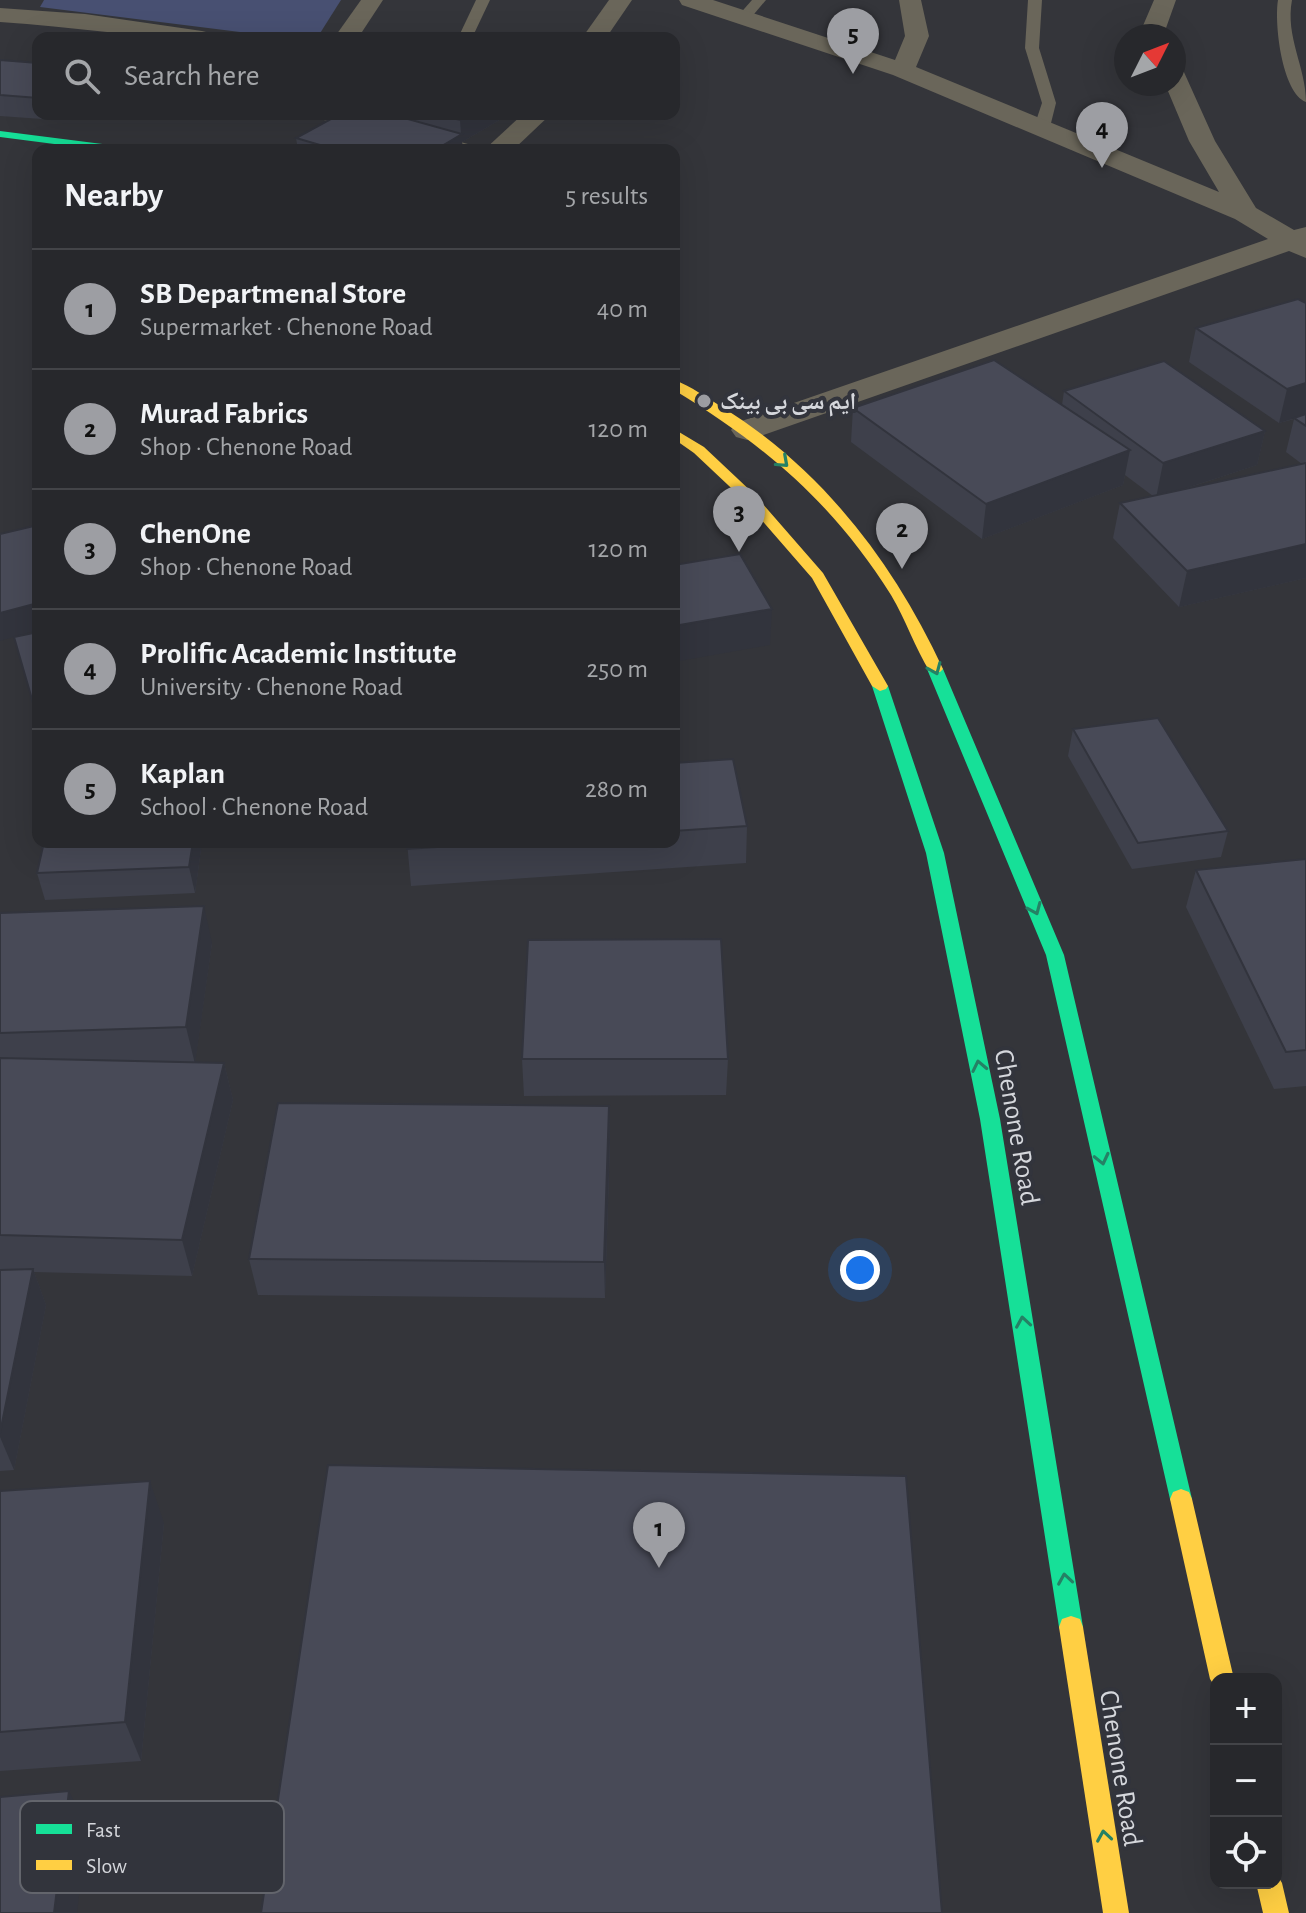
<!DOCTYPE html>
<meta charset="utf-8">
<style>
body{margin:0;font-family:"Alegreya Sans","Noto Naskh Arabic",sans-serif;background:#333438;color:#f1f3f6}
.controls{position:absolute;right:24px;bottom:24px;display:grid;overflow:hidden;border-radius:16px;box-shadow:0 8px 32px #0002}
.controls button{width:72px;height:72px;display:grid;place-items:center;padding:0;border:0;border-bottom:2px solid #434448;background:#27282c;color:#f1f3f6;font:40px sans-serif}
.compass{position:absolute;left:1114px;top:24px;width:72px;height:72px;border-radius:50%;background:#27282c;box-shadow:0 8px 32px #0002;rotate:48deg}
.you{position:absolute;left:860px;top:1270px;width:28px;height:28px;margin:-20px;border:6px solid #fff;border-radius:50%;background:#1a73e8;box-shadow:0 0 0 12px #1a73e833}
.badge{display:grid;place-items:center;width:52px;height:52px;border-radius:50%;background:#9d9ea3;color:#111;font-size:26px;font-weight:700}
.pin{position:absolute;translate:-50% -66px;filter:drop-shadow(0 2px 4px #0008)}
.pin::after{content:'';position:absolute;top:42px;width:28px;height:24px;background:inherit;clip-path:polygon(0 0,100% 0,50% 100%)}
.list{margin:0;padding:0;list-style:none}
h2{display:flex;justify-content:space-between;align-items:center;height:104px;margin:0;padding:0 32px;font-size:34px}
h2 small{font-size:26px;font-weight:400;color:#a4a6a9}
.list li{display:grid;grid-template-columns:52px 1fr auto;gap:24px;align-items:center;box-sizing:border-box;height:120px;padding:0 32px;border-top:2px solid #434448}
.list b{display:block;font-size:30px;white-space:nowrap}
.list p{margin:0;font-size:26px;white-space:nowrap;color:#a4a6a9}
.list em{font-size:26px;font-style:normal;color:#a4a6a9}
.icon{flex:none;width:44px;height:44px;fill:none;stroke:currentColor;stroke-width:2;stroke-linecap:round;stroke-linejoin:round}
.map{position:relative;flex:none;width:1306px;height:1913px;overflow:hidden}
.search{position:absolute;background:#27282c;box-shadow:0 8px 32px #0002;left:32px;top:32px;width:648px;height:88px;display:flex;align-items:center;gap:20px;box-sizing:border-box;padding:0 28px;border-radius:16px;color:#a4a6a9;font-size:30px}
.panel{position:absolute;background:#27282c;box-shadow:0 8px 32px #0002;left:32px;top:144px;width:648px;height:704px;border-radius:16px}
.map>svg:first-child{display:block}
.green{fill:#485072}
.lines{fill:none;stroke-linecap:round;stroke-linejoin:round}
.lane{fill:#6a665a;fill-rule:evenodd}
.street{fill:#6a665a;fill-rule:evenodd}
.fast{fill:#16e098;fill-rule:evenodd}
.slow{fill:#ffcf43;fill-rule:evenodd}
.wall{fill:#3e404b}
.shaded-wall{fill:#32343d}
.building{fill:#484a57;stroke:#32343d;stroke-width:2}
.oneway{stroke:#258165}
.poi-dot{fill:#9d9ea3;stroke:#32343c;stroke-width:3}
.labels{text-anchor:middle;stroke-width:8;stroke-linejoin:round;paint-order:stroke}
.far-poi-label{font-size:24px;font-weight:bold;fill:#d5d7dc;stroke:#32343c;text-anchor:start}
.street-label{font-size:28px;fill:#d5d7dc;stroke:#32343c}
.key{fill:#32343c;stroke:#63656c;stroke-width:2}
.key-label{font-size:22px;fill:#d5d7dc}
</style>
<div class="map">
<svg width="1306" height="1913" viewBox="0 0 1306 1913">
<rect width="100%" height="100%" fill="#34353a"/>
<!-- green -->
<path class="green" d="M44,0H341L317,38H289L40,7Z"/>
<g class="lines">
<!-- lane -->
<g class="lane">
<path d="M476,0H490L472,38H458Z"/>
<path d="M752,0H766L749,20H739L737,17Z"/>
<path d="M1028,0H1042L1039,48L1056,103L1050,127L1042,132L1034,127L1042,103L1025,48Z"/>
<path d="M1278,0H1292C1285,37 1306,67 1306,102C1282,93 1274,23 1278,0Z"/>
<path d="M310,114H344L374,120L377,123L369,128L318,119Z"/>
<path d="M431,134L479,147L482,150H456L426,142V136Z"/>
</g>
<!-- street -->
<g class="street">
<path d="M361,0H383L358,38H334Z"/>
<path d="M609,0H632L606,38H582Z"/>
<path d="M679,0H713L895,60L905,36L899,0H921L929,36L916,67L1219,192L1189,141L1165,84H1174V68L1183,70L1215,141L1256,208L1294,230L1306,227V258L1289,251L758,437L747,440L736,437L731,430L736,423L1268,239L1235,219L893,75L682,5Z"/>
<path d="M1154,0H1176L1166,28L1169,36H1145L1142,28Z"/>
<path d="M0,8L85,14L202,31L210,33L214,38C142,38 72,27 0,22Z"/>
<path d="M523,114H551L513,150H484Z"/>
</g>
<!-- fast -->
<g class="fast">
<path d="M0,131L126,147L131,150H101L0,137Z"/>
<path d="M935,664L943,669L1064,955L1192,1499L1189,1506L1181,1509L1173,1506L1170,1499L1046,955L927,669Z"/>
<path d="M880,681L888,686L944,853L1000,1119L1083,1627L1080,1635L1071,1638L1062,1635L1059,1627L980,1119L926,853L872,686Z"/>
</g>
<!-- slow -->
<g class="slow">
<path d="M674,380C691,386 707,398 722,407C822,469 894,563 943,669L940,672H930C915,648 906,620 891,595C833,503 766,446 674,390Z"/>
<path d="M674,429L704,447L755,495L823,573L888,686L886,689L880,691L872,686L812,578L745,501L694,453L674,439Z"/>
<path d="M1181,1489L1189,1492L1192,1499L1234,1679H1216V1688L1210,1679L1170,1499L1173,1492Z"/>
<path d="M1071,1616L1080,1619L1083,1627L1129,1913H1103L1059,1627L1062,1619Z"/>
<path d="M1276,1873L1282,1883L1289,1913H1263L1256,1883H1276Z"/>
</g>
</g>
<!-- wall -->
<g class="wall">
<path d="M0,60L38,63V114H62L56,120L0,116Z"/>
<path d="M414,114L508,115L462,142L463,150H298L296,138L414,121Z"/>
<path d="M1306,303V578L1179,607L1113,538L1120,503L1153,496L1125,475L1123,485L982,539L851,442L853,408L1062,405L1064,391L1265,431L1257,465L1181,490L1302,464L1286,452L1294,419L1279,423L1189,362L1196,328Z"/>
<path d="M1073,729L1228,831L1221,857L1132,869L1068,756Z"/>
<path d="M674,763L747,826L746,863L411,886L407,842H674Z"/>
<path d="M44,842H202L195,893L45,900L37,873Z"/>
<path d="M1306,859V1086L1274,1089L1186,907L1196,870Z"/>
<path d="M0,913L212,943L195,1062L224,1063L233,1100L192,1276L34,1272L46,1305L14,1470L0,1471Z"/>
<path d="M522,1059H728L726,1095L524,1096Z"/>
<path d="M609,1106L610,1142L605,1298L258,1295L249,1259Z"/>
<path d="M0,1491L164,1523L141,1761L0,1771Z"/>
</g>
<!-- shaded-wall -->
<g class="shaded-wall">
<path d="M55,114H62L56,120Z"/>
<path d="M471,114L508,115L462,142L463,150H435L461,134L460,120Z"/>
<path d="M1306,383V415L1279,423L1287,389Z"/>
<path d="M1265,431L1257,465L1156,498L1163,463Z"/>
<path d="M1130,450L1123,485L982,539L986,504Z"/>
<path d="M1306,544V578L1179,607L1187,571Z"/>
<path d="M38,603V630L0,641V613Z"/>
<path d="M772,609L770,645L674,662V626Z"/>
<path d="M193,842H202L195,893L189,867Z"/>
<path d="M204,906L212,943L195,1064L186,1027Z"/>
<path d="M224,1063L233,1100L192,1276L182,1240Z"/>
<path d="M609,1106L610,1142L605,1298L604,1262Z"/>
<path d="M33,1269L46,1305L14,1470L0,1437V1433Z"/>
<path d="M150,1481L164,1523L141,1761L125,1722Z"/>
<path d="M69,1791L87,1828L77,1913H54Z"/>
</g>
<!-- building -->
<g class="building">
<path d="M0,60L38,63V98L0,95Z"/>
<path d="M340,114H390L462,134L435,150H337L296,138Z"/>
<path d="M437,114H471L460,120Z"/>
<path d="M1298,299L1306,303V383L1287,389L1196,328Z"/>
<path d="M994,360L1130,450L986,504L853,408Z"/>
<path d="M1164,361L1265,431L1163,463L1064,391Z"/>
<path d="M1306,414V426L1294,418Z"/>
<path d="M1306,463V544L1187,571L1120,503Z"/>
<path d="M38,525V603L0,613V534Z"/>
<path d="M740,554L772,609L674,626V565Z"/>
<path d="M38,632V720L14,637Z"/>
<path d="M1158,718L1228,831L1138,843L1073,729Z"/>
<path d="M733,759L747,826L674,831V763Z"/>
<path d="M44,842H193L189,867L37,873Z"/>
<path d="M407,842H515L407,849Z"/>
<path d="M1306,859V1050L1286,1052L1196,870Z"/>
<path d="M204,906L186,1027L0,1033V913Z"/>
<path d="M721,939L728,1059H522L528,940Z"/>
<path d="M0,1058L224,1063L182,1240L0,1235Z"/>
<path d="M278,1103L609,1106L604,1262L249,1259Z"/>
<path d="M33,1269L0,1433V1270Z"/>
<path d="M328,1465L906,1476L942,1913H261Z"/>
<path d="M150,1481L125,1722L0,1732V1491Z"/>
<path d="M69,1791L54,1913H0V1797Z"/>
</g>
<!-- one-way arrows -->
<defs><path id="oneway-chevron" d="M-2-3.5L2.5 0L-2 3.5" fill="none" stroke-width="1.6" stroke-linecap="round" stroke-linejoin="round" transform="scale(2)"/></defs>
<g class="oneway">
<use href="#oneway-chevron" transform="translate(783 462) rotate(42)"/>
<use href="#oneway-chevron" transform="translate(935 669) rotate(67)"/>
<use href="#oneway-chevron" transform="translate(1035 909) rotate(67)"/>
<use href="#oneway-chevron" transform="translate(979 1066) rotate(-102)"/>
<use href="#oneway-chevron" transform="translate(1102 1159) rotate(77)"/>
<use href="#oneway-chevron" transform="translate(1023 1322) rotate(-99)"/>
<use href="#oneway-chevron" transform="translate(1065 1579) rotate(-99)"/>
<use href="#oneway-chevron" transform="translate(1104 1836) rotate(-99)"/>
</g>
<!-- markers -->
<circle class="poi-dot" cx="704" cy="401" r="8"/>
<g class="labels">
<!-- far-poi labels -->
<g class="far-poi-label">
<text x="720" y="409">ایم سی بی بینک</text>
</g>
<!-- street labels -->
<g class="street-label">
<text transform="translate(1018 1127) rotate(80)" y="10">Chenone Road</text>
<text transform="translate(1122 1768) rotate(81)" y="10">Chenone Road</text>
</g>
</g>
<!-- legend -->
<rect x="20" y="1801" width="264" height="92" rx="12" class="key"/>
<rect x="36" y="1824" width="36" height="10" fill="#16e098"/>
<rect x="36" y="1860" width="36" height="10" fill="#ffcf43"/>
<g class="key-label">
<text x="86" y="1837">Fast</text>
<text x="86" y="1873">Slow</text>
</g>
</svg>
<div class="controls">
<button>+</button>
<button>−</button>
<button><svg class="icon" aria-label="locate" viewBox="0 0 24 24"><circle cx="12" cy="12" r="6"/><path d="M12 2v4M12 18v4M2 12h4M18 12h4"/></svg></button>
</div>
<svg class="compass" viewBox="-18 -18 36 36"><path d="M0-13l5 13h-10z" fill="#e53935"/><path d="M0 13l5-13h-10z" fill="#a4a6a9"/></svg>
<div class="you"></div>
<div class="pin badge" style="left:659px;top:1568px">1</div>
<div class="pin badge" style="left:902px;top:569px">2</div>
<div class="pin badge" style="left:739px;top:552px">3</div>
<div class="pin badge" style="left:1102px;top:168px">4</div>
<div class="pin badge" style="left:853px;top:74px">5</div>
<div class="search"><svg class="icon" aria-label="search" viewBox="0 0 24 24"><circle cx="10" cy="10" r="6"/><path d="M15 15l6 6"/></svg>Search here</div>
<section class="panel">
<h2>Nearby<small>5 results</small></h2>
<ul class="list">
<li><span class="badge">1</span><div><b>SB Departmenal Store</b><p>Supermarket · Chenone Road</p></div><em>40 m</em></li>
<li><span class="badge">2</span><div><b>Murad Fabrics</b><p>Shop · Chenone Road</p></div><em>120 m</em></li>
<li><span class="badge">3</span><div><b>ChenOne</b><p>Shop · Chenone Road</p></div><em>120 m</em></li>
<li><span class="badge">4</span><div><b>Prolific Academic Institute</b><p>University · Chenone Road</p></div><em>250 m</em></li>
<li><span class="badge">5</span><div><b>Kaplan</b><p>School · Chenone Road</p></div><em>280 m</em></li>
</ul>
</section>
</div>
